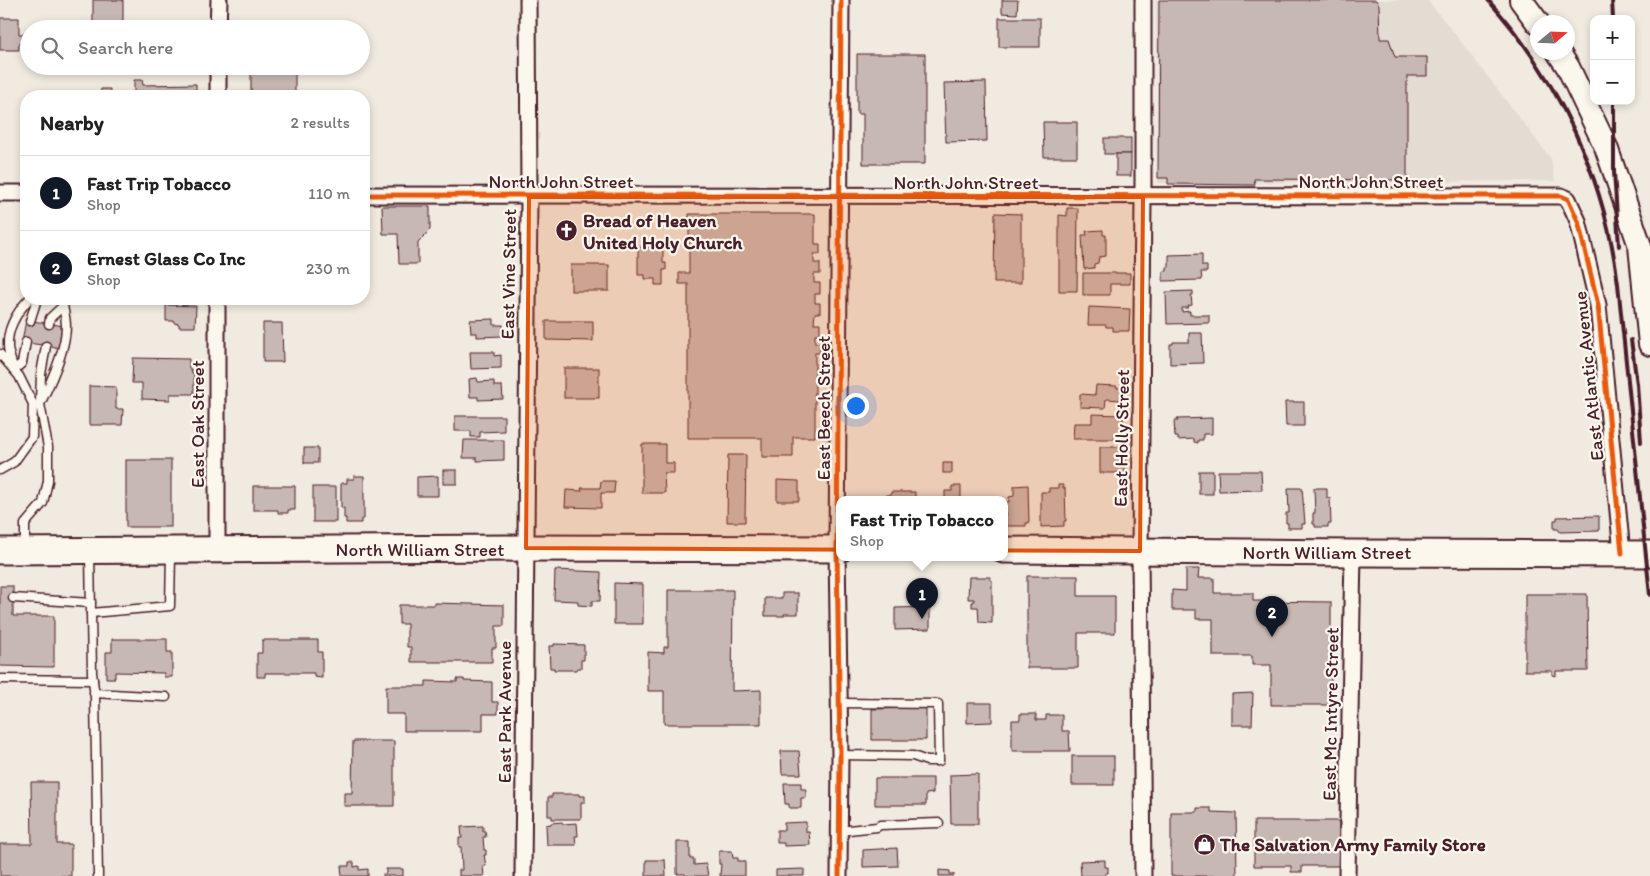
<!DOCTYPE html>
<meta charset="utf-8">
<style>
body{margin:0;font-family:Itim,sans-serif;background:#f6f6f6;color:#222}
.controls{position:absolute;right:15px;top:15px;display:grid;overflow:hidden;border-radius:10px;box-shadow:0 2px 8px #0003}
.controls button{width:45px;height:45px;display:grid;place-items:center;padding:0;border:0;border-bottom:1px solid #e0e0e0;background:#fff;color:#222;font:25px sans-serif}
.compass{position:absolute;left:1530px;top:15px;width:45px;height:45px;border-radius:50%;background:#fff;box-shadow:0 2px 8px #0003;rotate:71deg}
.you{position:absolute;left:855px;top:405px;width:18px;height:18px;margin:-12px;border:4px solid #fff;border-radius:50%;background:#1a73e8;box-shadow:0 0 0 8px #1a73e833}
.badge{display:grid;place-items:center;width:32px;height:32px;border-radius:50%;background:#111827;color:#fff;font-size:16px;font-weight:700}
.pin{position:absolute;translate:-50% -41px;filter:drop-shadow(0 1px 2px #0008)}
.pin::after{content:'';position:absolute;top:26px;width:18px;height:15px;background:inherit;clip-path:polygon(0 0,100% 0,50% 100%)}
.popup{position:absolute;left:836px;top:496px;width:172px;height:65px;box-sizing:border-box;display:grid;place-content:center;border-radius:10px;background:#fff;filter:drop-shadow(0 1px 4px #0005);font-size:16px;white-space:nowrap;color:#767676}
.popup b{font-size:19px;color:#222}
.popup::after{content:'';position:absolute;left:50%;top:100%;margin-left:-10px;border:10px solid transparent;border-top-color:#fff}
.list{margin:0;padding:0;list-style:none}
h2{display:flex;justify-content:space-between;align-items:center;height:65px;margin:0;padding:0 20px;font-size:21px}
h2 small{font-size:16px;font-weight:400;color:#767676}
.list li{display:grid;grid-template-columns:32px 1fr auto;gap:15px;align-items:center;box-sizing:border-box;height:75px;padding:0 20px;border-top:1px solid #e0e0e0}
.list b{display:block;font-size:19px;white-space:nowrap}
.list p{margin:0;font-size:16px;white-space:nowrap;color:#767676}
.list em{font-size:16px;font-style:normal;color:#767676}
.icon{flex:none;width:28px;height:28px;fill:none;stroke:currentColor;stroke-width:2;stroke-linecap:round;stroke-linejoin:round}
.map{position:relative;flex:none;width:1650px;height:876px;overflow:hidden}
.search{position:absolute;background:#fff;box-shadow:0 2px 8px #0003;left:20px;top:20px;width:350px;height:55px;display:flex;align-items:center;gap:12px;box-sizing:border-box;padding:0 18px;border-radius:28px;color:#767676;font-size:19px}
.panel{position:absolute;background:#fff;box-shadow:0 2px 8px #0003;left:20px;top:90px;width:350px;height:215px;border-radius:20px}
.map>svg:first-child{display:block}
.built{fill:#e4dbd2}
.building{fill:#c8b8b3;stroke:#4a1f2b}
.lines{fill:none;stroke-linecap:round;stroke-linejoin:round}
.lane-casing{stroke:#4a1f2b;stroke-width:11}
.street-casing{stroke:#4a1f2b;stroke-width:19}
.secondary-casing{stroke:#4a1f2b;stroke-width:26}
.primary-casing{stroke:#4a1f2b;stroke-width:29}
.lane{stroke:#fbf7ec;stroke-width:8}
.street{stroke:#fbf7ec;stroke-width:15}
.secondary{stroke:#fbf7ec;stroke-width:22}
.primary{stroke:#fbf7ec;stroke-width:25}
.rail{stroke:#4a1f2b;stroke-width:4}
.cycleway-casing{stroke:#fbf7ec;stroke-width:8}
.cycleway{stroke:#e8590c;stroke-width:5}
.marked{fill:#e0560e;fill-opacity:0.2;stroke:#e0560e;stroke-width:4;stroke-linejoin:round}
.labels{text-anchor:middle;stroke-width:4.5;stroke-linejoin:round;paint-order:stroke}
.street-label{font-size:19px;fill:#4a1f2b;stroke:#fbf7ec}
.poi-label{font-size:19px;font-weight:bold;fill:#4a1f2b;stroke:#fbf7ec;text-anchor:start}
</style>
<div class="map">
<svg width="1650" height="876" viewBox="0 0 1650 876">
<rect width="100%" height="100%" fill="#f0eae0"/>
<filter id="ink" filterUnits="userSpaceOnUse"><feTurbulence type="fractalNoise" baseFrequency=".02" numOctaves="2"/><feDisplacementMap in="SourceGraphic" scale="10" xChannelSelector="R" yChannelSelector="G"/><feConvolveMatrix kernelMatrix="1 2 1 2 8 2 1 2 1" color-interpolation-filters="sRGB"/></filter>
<g filter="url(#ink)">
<!-- built -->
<path class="built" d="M1156,0H1427L1451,29L1551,159L1555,181L1158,183Z"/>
<!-- building -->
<g class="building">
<rect x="93" y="0" width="30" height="29"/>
<path d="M1002,0H1018L1017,14L1002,13Z"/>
<path d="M1159,0H1376L1379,5L1380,39H1389L1395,57H1427V76H1407V180L1254,179L1255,185L1168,184V178H1158Z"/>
<path d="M0,18H19V34H27V44H19V50H0Z"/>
<rect x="999" y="18" width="41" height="29"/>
<path d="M857,54H925V164H863V114H857Z"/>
<rect x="251" y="68" width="44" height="28"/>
<path d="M134,80H142L143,85L196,84V96H134Z"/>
<path d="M986,82L987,141L946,142L944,83Z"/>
<path d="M101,89H110V96H100Z"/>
<path d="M1043,122H1077V157H1044Z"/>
<path d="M25,132H26V171Z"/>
<rect x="1104" y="138" width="27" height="16"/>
<rect x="1116" y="154" width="15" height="22"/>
<path d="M382,206H430V230L418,242V264H399L398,234H383Z"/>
<path d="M1067,208H1078L1077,291H1059V215L1067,216Z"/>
<path d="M995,213L1021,214V283H994Z"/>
<path d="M689,214H815V244H820V254H814V263H820V274H814V283H820V294H815V303H820V313H815L814,323H820V334H815V343H820V353H815V437H793V457H762V438H688V284H679V273H689Z"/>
<path d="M1103,230V235H1106V256L1099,257L1098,263L1094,264V268L1084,269L1082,235H1087L1086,231Z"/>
<path d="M638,247H663V263H666V270H663V285H655V279H645V275H638Z"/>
<path d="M1202,254V266H1207V272H1201L1202,280L1163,281V271H1167V267H1169V255Z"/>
<rect x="571" y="265" width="38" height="26"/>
<path d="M1083,273H1130V284H1110V295H1083Z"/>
<path d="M1193,291V295H1191L1192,305L1188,306V308H1182V312L1190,311V315H1209V323L1167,324L1166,292Z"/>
<path d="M166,305L196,306L195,327H179V324L174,323V321H166Z"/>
<path d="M1089,307L1130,309L1129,331H1113V327H1106V325H1088Z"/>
<path d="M494,319V325H503L504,336L477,337V333H471L470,320Z"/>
<path d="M26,320L64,326L61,348L22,342Z"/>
<path d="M546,321H593V341L546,340Z"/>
<path d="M263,323H282L283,362H263Z"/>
<path d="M1189,333H1202L1203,363L1170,364V344H1173V342H1189Z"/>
<path d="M470,352H494V356L501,355V368L471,369Z"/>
<path d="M133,358L189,359V369H191L192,373H194V394H170V400L142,399V383H132Z"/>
<rect x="564" y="368" width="35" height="30"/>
<path d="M477,378L478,382L494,381V386H502L503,399L478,400V397H470L469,379Z"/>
<path d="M1096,385L1117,386V388H1122L1121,400L1106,399L1105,408L1080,407V394L1095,395Z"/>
<path d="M89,386L116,387V409H123L122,425H89Z"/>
<path d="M1285,402H1304V426H1286Z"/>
<path d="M1092,414L1123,415V439H1073L1074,423H1092Z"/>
<path d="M455,416H504V431L480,432V437H471V431H455Z"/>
<path d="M1212,418V434H1203V440H1198V443L1194,442V439L1178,440V437H1175L1174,421H1178L1177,419Z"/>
<path d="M464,440H504V460L477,461V458H463Z"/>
<path d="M642,444H665V463H674V473H664L665,493H642Z"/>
<rect x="1100" y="447" width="25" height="26"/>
<rect x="304" y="448" width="14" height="15"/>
<path d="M728,455H746L745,522H727Z"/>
<rect x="126" y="460" width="45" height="67"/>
<rect x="943" y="463" width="9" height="10"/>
<rect x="443" y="470" width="14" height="14"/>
<rect x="1199" y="471" width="14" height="23"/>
<path d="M1218,471H1261L1262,490L1219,491Z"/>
<path d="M354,476H364V519H361V523H346V518H344V508H341V483H347V479H354Z"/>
<path d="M438,476V496H417V477Z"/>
<path d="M777,480L799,481V501H777Z"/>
<path d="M601,481H615L614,493H601V508L565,507L566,490L582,491L581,488H600Z"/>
<path d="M1028,485L1029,523H1026V526H1006L1005,502H1009V497L1014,496V486Z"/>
<path d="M1058,485H1063V488H1065L1066,521H1064V526L1041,527V492H1049V488H1058Z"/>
<path d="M253,486H295V510H288V513H278V510H253Z"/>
<path d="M952,486H961V500H945V491H952Z"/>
<rect x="313" y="487" width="23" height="35"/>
<path d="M1288,488H1302L1305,524H1302V528H1288V523H1286V513H1289Z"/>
<path d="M1314,488H1327V498H1330L1331,524H1328V527H1315V524H1313V513H1315Z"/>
<path d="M891,492H915V500H886V495H891Z"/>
<path d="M1599,516V531L1560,532L1558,529H1554V520H1557V517Z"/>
<path d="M1186,569H1199L1198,578H1214V593H1253V601L1331,602V705H1271V665H1252V656H1213V619H1196V610H1172V590L1186,591Z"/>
<path d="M555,570L601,572L600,601H592V606L578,605V601L554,600Z"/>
<path d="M1027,576H1078V596H1115V633H1078V668H1027Z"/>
<path d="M969,577H990V580H992V623L979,622L978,607H972V602H974V599H968Z"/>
<path d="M614,583L643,584V624H614Z"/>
<path d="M0,586H13V616H54V667L0,666Z"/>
<path d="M668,590H733L732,691L761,690V724H664V691H648V652L664,653V647H668Z"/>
<path d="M782,593H798V614H784V616H765V598H782Z"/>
<path d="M1525,594H1587L1588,671H1556V676L1552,675V671H1525Z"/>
<path d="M435,603L504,605V626H496V648H492V662H411V647H407V624H399V605H435Z"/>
<path d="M930,607V629L895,630V608Z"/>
<path d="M112,639H167V652H172V677H164V673L115,672V678H106V652H112Z"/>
<path d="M262,640H318V652H322V678L314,677V673H265V677H257V653H262Z"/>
<path d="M554,644L584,645V660H581V668H577V670H554V668H550L549,646H554Z"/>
<path d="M457,679H464V681L492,682V702H498V714H483V731H404V714H386V686H426V681L457,682Z"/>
<path d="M1253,693L1252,725H1232V694Z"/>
<path d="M967,703H992V722L967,723Z"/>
<path d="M926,708V740H872V709Z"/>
<path d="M1020,714H1036V720H1046V715H1062V731H1069L1070,751H1012V720H1020Z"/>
<path d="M353,741H394V806H344V793H352Z"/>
<path d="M781,751H799L801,774H782Z"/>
<rect x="1072" y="756" width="42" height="29"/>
<path d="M978,774V824H951L950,775Z"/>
<path d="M875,778H933V793L926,794V805H875Z"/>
<path d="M31,782H57V844H71V876H0V844H32Z"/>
<path d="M784,783H801V789H806V798H801V808H789V804H785Z"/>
<path d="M552,794H579V796H585V802H581V819H552V816H548V797H552Z"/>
<path d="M1197,808H1211V812L1236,813L1237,876H1171V812H1197Z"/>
<path d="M1254,821H1339V866H1302V872H1291V866H1254Z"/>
<path d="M562,822L563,824L577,823L578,836H575L576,845H547L546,825L551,824V823Z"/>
<path d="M806,822V832H809L810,845L784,846V843H777V830H784V823Z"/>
<path d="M483,826V831H485L486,837H483L484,850H486V855H484L486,866H483L484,876H459V870H462L461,847H459V838H462L461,827Z"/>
<path d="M677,842H690V859H694V865L706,864L708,876H686L685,874H677Z"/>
<path d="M897,848L898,866L863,867V850Z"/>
<path d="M719,851H732L733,858H738V861H745V876H720L721,864H719Z"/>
<path d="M646,860H665L666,876H646Z"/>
<path d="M1105,860V867H1108V873H1105V876H1081L1080,861Z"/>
<path d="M349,862H354V867L359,866V870L368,869V876H342L341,866H349Z"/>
<path d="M386,869H403V876H383V874L386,873Z"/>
<path d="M804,869V876H776V870Z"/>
<path d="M939,870L950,871V874H954V876H939Z"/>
</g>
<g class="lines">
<defs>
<g id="lane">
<path d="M30,321L37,299"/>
<path d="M49,324L50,318L63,306"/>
<path d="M26,342L22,363L14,370C12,362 8,354 8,346C7,328 18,311 29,299"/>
<path d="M0,354L19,376L33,404L32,437L14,462L0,470"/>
<path d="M41,402C51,382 66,349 66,326C66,318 63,308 62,299"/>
<path d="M25,548V524L43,503L48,481V447L40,404L41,374L46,346"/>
<path d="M90,553L92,673L95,697L98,876"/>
<path d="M13,598L91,603"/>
<path d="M91,613L170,606L171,554"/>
<path d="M0,679L93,680"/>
<path d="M94,693L166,697"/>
<path d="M839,703L938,704L939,761H927L913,756L840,755"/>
<path d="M839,831L877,827L880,825L939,823"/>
</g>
<g id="street">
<path d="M1143,0V197L1140,551L1143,876"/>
<path d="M218,29L219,0"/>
<path d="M218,96V66"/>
<path d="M0,193H26"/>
<path d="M364,195L1561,196L1568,199L1578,221L1598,305L1622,553"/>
<path d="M217,549V299"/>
<path d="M523,876L529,197L528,0"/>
<path d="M839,876L840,755L837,549L841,0"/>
<path d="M1347,876L1353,553"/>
</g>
<g id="secondary">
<path d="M1521,0L1538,23"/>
<path d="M1558,52L1568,67L1606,147L1640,246L1650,344"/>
</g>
<g id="primary">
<path d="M1004,550L1353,553L1650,554"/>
<path d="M0,551L526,548L840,549"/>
</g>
</defs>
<!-- lane casing -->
<use href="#lane" class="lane-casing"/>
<!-- street casing -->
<use href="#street" class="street-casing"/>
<!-- secondary casing -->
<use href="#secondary" class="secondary-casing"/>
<!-- primary casing -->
<use href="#primary" class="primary-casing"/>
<!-- lane -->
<use href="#lane" class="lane"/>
<!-- street -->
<use href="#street" class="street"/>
<!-- secondary -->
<use href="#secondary" class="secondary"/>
<!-- primary -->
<use href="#primary" class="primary"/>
<!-- rail -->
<g class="rail">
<path d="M1488,0C1559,79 1605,178 1618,284L1650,595"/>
<path d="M1612,0L1613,19"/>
<path d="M1614,101V172L1619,246"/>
<path d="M1631,340L1637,384L1641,442"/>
</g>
<defs>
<g id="cycleway">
<path d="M364,195L1561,196L1568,199L1578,221L1598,305L1622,553"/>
<path d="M839,876L840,755L837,549L841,0"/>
</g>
</defs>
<!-- cycleway casing -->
<use href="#cycleway" class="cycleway-casing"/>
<!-- cycleway -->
<use href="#cycleway" class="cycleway"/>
</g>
</g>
<!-- marked area -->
<path class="marked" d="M529,197H1143L1140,551L526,548Z"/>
<!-- icons -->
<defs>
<symbol id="church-disc" viewBox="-11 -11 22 22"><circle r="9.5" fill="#4a1f2b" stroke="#fbf7ec"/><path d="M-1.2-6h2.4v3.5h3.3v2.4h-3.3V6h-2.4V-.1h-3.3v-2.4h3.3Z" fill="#fff"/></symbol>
<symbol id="shop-disc" viewBox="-11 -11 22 22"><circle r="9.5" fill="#4a1f2b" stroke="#fbf7ec"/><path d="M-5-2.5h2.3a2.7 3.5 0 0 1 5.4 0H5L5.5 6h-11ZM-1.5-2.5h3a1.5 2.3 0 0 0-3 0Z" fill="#fff"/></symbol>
</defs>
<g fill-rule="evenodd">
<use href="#church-disc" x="554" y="218" width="25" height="25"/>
<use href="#shop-disc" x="1192" y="832" width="25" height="25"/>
</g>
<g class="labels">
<!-- street labels -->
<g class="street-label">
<text x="561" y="188">North John Street</text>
<text x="1371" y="188">North John Street</text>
<text x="966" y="189">North John Street</text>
<text transform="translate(508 274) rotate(-89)" y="7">East Vine Street</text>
<text transform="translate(1588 376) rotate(-96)" y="7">East Atlantic Avenue</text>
<text transform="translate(823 408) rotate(-90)" y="7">East Beech Street</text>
<text transform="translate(197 424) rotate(-90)" y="7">East Oak Street</text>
<text transform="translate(1121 438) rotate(-89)" y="7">East Holly Street</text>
<text x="420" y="556">North William Street</text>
<text x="1327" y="559">North William Street</text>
<text transform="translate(504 712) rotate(-90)" y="7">East Park Avenue</text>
<text transform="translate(1330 714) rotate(-89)" y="7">East Mc Intyre Street</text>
</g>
<!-- poi labels -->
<g class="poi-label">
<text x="583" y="227">Bread of Heaven<tspan x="583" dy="22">United Holy Church</tspan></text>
<text x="1220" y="851">The Salvation Army Family Store</text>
</g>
</g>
</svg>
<div class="controls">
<button>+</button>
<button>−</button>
</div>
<svg class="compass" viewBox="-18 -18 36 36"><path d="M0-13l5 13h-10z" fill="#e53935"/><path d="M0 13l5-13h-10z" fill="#767676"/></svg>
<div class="you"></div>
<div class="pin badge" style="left:922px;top:619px">1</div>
<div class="popup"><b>Fast Trip Tobacco</b>Shop</div>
<div class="pin badge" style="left:1272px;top:637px">2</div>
<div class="search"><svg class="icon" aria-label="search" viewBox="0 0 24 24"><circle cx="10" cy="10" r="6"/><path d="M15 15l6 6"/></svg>Search here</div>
<section class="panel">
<h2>Nearby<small>2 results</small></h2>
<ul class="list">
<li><span class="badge">1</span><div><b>Fast Trip Tobacco</b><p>Shop</p></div><em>110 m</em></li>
<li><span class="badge">2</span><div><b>Ernest Glass Co Inc</b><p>Shop</p></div><em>230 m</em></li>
</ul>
</section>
</div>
